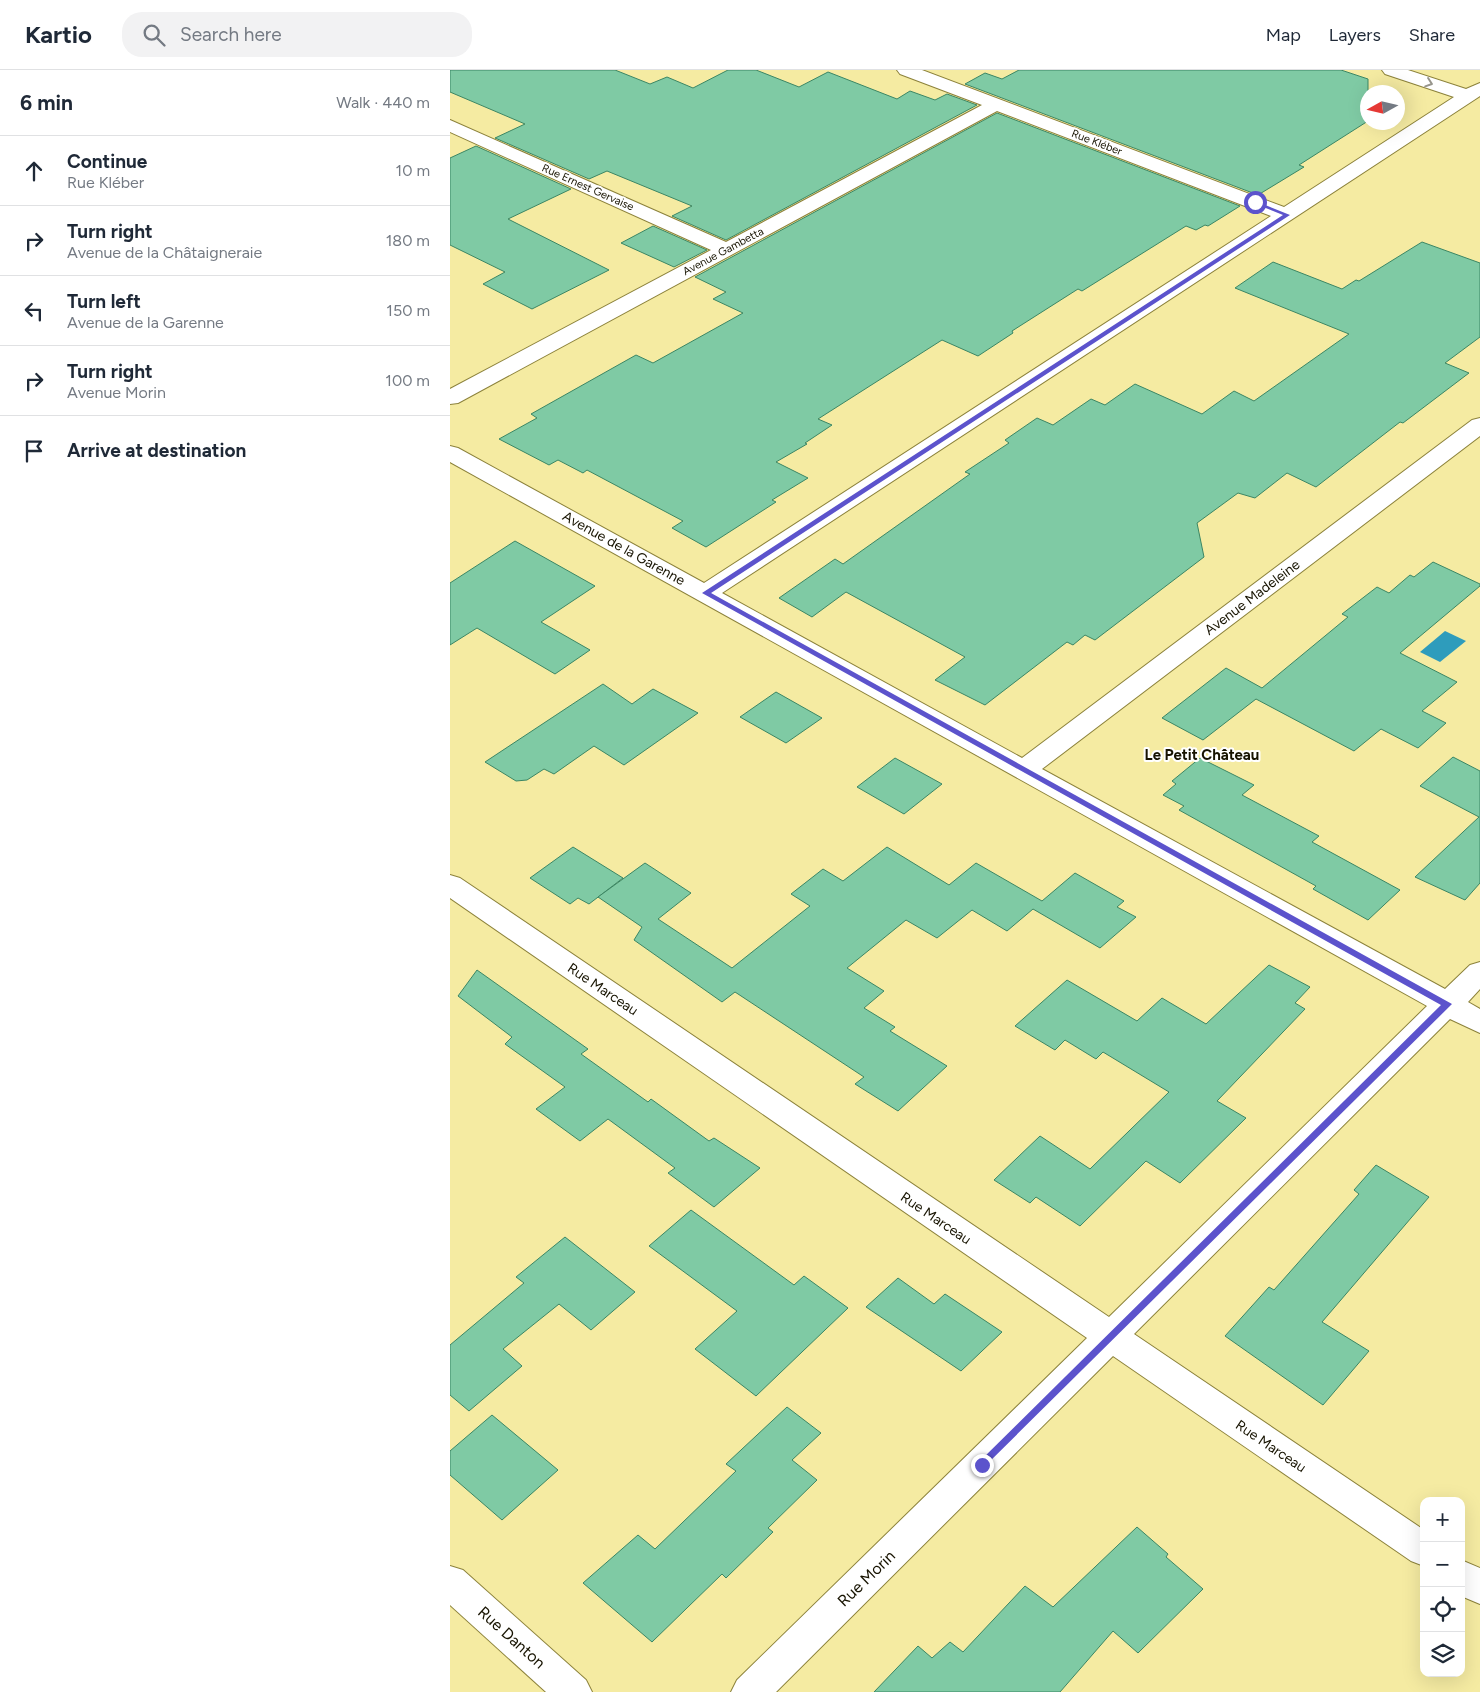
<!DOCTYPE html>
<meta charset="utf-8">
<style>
body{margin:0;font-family:Figtree,sans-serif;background:#f2f2f3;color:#1f2937}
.controls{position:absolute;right:15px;bottom:15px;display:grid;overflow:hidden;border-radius:10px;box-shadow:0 5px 20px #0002}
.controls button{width:45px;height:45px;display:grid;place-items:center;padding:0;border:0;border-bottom:1px solid #e0e1e3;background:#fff;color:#1f2937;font:25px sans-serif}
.compass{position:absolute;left:910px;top:15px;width:45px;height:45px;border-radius:50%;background:#fff;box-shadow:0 5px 20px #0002;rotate:262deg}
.stop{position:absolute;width:15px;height:15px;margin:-11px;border:4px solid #5c53cc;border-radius:50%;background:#fff}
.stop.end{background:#5c53cc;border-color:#fff;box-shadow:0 1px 5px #0008}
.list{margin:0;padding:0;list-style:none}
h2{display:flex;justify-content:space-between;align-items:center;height:65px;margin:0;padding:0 20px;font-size:21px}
h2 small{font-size:16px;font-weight:400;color:#747a83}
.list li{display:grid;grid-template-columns:32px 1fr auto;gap:15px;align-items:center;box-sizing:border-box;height:70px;padding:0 20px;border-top:1px solid #e0e1e3}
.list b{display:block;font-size:19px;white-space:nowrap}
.list p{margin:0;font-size:16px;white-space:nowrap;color:#747a83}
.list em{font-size:16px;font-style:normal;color:#747a83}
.icon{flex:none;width:28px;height:28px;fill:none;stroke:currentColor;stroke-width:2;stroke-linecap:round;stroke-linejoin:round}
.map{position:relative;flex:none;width:1030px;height:1622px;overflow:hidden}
header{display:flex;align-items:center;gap:30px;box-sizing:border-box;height:70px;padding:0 25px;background:#fff;border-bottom:1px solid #e0e1e3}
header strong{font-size:24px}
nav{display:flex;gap:28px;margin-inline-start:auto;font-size:18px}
.search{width:350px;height:45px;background:#f2f2f3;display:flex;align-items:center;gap:12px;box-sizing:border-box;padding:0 18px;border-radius:20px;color:#747a83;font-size:19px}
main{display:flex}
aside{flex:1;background:#fff}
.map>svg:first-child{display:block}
.water{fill:#2e9cbc}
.building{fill:#7fcaa4;stroke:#3b8664}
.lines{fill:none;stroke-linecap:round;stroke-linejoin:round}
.minor-casing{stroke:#8c823b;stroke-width:2}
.minor{fill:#fff;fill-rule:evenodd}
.oneway{stroke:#97958c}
.route{fill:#5c53cc}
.labels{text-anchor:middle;stroke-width:4;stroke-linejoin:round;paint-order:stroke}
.far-street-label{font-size:11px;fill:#171300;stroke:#fff}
.street-label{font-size:14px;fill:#171300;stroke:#fff}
.neighbourhood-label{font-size:15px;font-weight:bold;fill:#171300;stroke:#fff}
.near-street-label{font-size:16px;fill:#171300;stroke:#fff}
</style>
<header>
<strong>Kartio</strong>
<div class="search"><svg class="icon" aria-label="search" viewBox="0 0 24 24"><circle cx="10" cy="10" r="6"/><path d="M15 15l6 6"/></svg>Search here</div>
<nav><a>Map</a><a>Layers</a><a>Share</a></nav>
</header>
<main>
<aside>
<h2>6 min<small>Walk · 440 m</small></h2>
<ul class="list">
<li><svg class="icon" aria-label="ahead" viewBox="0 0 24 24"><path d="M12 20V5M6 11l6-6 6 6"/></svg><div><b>Continue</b><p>Rue Kléber</p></div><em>10 m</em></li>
<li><svg class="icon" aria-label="right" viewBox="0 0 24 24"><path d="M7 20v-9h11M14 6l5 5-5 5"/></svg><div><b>Turn right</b><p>Avenue de la Châtaigneraie</p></div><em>180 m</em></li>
<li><svg class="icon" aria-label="left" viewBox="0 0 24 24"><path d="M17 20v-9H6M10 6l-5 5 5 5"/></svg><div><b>Turn left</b><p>Avenue de la Garenne</p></div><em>150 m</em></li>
<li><svg class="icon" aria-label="right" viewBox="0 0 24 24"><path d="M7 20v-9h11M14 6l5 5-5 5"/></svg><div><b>Turn right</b><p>Avenue Morin</p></div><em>100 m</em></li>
<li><svg class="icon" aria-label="arrive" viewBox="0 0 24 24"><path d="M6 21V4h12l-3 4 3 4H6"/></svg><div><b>Arrive at destination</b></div></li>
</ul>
</aside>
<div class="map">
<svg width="1030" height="1622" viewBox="0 0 1030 1622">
<rect width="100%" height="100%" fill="#f5eba2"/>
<!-- water -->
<path class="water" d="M995,561L1016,571L990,592L970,582Z"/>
<!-- building -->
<g class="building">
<path d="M0,0H165L200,14L217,7L243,18L278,0H306L349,17L378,2L447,29L460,21L485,30L497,24L527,35L276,170L222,146L242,136L157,101L139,109L45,68L75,54L0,22Z"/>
<path d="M569,0H891L918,9V51L849,95L854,97L808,125L515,14L535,3L552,9Z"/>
<path d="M547,43L790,136L758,156L755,155L746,160L736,156L632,221L628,219L562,261L563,263L528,286L492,270L368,349L382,355L355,373L357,374L326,392L358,408L322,430L326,432L256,477L222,458L233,451L137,400L133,403L108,390L99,395L49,369L87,348L81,344L186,285L203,293L293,243L263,229L276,222L245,207Z"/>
<path d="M26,76L121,119L58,149L159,200L82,239L33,214L55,202L0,175V88Z"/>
<path d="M203,156L257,180L224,197L171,173Z"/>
<path d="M972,172L1030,193V267L995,293L1019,303L953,353L950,352L866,417L837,403L805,428L788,423L747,453L754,487L645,570L635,565L623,575L617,572L535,635L485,610L515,587L396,522L362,547L329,528L385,489L393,494L520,404L515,402L559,373L555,370L587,348L603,355L641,329L655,335L685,314L752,344L784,321L804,331L899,264L785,218L823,192L892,219L906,210L909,211Z"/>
<path d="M65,471L145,516L91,552L140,580L105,604L27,558L0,575V513Z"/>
<path d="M983,492L1030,514V516L950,583L1007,612L972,641L996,653L968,678L931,659L904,681L806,629L753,670L712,648L776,598L812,618L898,547L892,544L927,517L939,523L960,505L964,507Z"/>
<path d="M153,614L182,634L203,619L248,643L174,695L144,676L104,704L94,699L77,710L66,711L35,692Z"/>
<path d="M326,622L372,648L336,673L290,647Z"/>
<path d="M1003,687L1030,701V813L1015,830L965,807L1029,747L970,716Z"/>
<path d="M445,688L492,714L454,744L407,717Z"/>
<path d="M750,688L804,715L792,725L869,766L862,772L950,820L918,850L863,819L866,816L729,740L734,736L713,725L726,714L722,711Z"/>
<path d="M123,777L173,808L139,834L128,828L120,834L80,808Z"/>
<path d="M437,777L499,815L526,793L592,831L625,803L674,831L667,837L686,847L650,878L583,839L557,861L522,840L487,868L456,850L397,898L434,921L414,938L445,957L440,961L497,996L448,1041L405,1014L414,1007L285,922L272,932L184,870L192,857L148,827L195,793L241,823L208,849L282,898L360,836L341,824L373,799L393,811Z"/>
<path d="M819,895L860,917L845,933L855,939L767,1031L796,1048L730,1113L696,1091L630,1156L586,1127L580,1133L544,1110L590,1066L640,1099L719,1022L653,982L646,989L615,970L605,980L565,956L617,910L687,951L712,928L756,954Z"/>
<path d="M27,900L138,979L131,984L198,1032L201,1029L259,1071L264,1068L310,1098L264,1137L218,1103L225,1098L158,1049L130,1071L86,1039L115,1017L55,974L62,967L8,926Z"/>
<path d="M926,1095L979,1127L872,1252L919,1281L873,1335L775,1266L819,1217L824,1220L909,1124L904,1120Z"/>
<path d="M241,1140L344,1215L354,1206L398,1238L306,1326L245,1279L287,1241L199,1176Z"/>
<path d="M115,1167L185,1222L141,1260L109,1234L53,1279L72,1296L19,1341L0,1325V1275L74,1213L66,1207Z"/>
<path d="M448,1208L484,1234L495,1224L552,1262L511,1301L416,1237Z"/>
<path d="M337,1337L371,1363L342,1390L367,1410L318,1458L323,1462L276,1508L272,1504L202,1572L133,1513L188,1465L205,1479L286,1401L276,1394Z"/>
<path d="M42,1345L108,1400L52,1450L0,1405V1381Z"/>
<path d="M687,1457L718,1484L716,1487L753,1519L688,1583L663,1561L610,1622H424L468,1576L482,1588L500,1572L513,1582L575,1516L603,1537Z"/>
</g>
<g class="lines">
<defs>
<g id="minor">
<path d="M447,0H472L834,137L1004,27L935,4L932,0H958L1016,19L1030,13V26L1024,30L272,523L572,688L1022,350L1030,348V366L592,699L995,919L1020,895L1030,892V919L1018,932L1030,939V963L1000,949L684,1264L974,1460V1496L961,1491L663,1286L326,1622H281L287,1610L637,1268L0,828V805L10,808L659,1247L977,936L0,392V376L8,378L254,513L821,146L547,41L8,333L0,334V319L261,180L0,62V50L276,172L532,35L450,4Z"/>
<path d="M1011,1490L1030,1498V1534L1011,1526Z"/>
<path d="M0,1496L13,1500L136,1610L142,1622H96L0,1535Z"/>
</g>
</defs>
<!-- minor casing -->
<use href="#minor" class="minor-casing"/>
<!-- minor -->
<use href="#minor" class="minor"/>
</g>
<!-- one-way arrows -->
<defs><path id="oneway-chevron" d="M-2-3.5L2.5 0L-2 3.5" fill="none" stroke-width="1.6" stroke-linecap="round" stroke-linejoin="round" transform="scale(1.25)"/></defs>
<use class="oneway" href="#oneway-chevron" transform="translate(979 13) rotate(19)"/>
<!-- route -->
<path class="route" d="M803,130L840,145L261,523L1002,934L532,1399L529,1398V1392L991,935L252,523L833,145L803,133Z"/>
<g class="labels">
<!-- far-street labels -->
<g class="far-street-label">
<text transform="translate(647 72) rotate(21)" y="4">Rue Kléber</text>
<text transform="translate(138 117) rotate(24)" y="4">Rue Ernest Gervaise</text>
<text transform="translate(273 181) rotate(-28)" y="4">Avenue Gambetta</text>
</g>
<!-- street labels -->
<g class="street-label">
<text transform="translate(174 478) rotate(29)" y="5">Avenue de la Garenne</text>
<text transform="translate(802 527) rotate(-37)" y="5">Avenue Madeleine</text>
<text transform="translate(153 919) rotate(34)" y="5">Rue Marceau</text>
<text transform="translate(486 1148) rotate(34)" y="5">Rue Marceau</text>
<text transform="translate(821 1376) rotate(34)" y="5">Rue Marceau</text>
</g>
<!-- neighbourhood labels -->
<g class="neighbourhood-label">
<text x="752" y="690">Le Petit Château</text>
</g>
<!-- near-street labels -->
<g class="near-street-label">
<text transform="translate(416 1508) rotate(-44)" y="6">Rue Morin</text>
<text transform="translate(62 1567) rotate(42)" y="6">Rue Danton</text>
</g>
</g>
</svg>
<div class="controls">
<button>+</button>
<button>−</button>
<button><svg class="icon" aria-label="locate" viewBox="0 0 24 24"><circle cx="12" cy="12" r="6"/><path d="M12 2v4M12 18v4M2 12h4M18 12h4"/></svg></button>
<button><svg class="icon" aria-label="layers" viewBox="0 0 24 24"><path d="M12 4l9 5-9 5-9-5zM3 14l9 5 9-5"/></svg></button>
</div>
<svg class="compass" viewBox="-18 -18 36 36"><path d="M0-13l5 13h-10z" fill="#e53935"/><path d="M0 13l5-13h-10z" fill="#747a83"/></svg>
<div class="stop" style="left:805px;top:132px"></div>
<div class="stop end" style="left:532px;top:1395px"></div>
</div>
</main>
